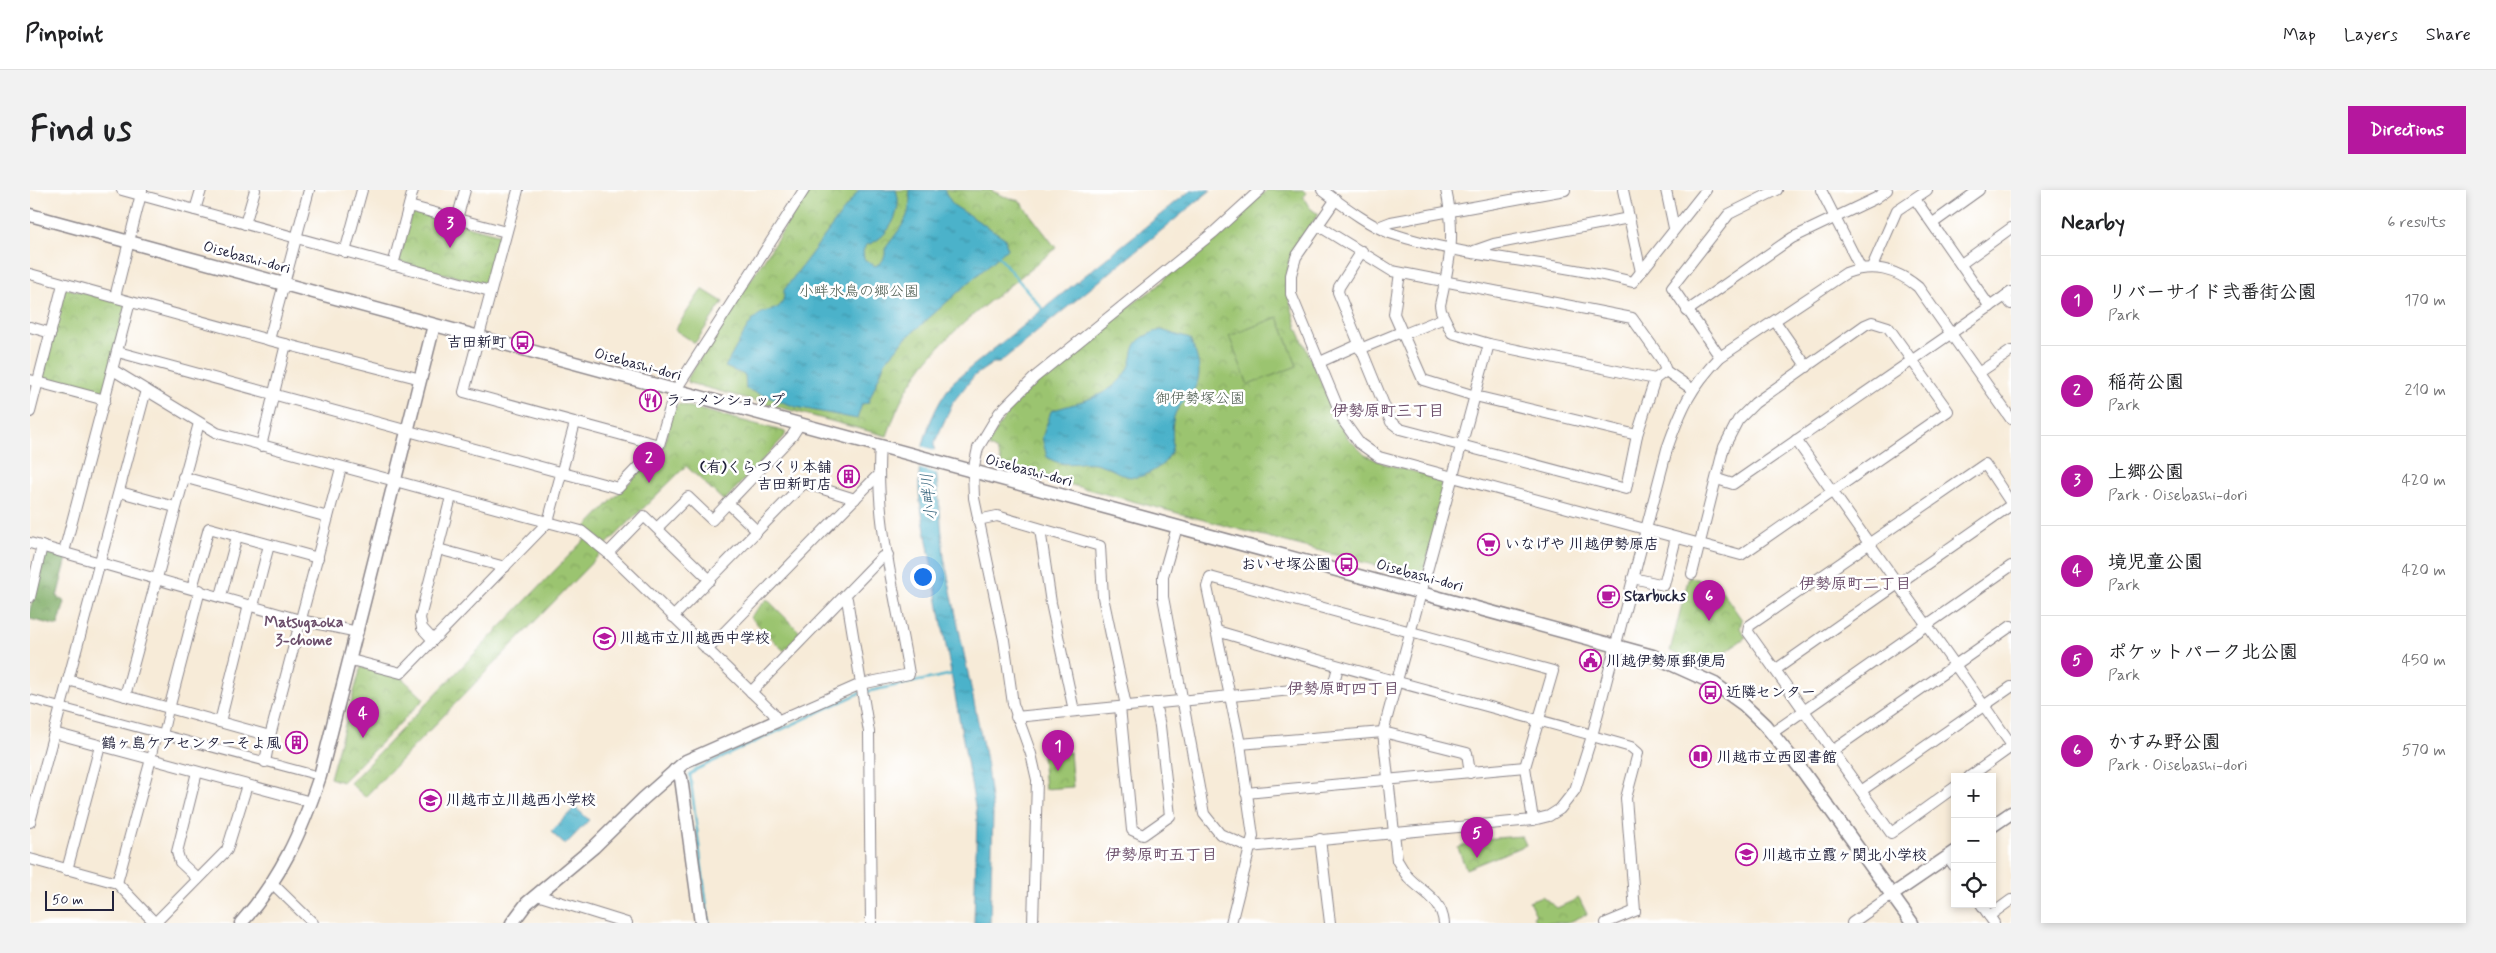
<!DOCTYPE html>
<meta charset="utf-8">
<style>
body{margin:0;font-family:Mynerve,"Klee One",sans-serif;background:#f2f2f2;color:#202124}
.controls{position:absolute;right:15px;bottom:15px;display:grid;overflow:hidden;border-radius:0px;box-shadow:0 2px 8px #0003}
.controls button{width:45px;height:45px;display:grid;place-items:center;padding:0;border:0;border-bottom:1px solid #e0e0e0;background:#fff;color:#202124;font:25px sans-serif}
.scale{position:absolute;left:15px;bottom:12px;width:69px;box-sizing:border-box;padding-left:5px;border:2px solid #22223b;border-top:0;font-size:14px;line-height:18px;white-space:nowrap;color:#22223b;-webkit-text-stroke:4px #fff;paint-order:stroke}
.you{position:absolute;left:892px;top:386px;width:18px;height:18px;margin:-12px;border:4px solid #fff;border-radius:50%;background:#1a73e8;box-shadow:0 0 0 8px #1a73e833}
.badge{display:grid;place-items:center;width:32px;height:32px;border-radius:50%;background:#b5179e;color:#fff;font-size:16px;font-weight:700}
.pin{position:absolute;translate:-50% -41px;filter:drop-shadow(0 1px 2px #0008)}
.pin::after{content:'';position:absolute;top:26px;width:18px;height:15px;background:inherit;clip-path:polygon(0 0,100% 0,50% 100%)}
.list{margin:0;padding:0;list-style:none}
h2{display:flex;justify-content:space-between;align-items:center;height:65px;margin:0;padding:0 20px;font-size:21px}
h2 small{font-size:16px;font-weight:400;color:#757577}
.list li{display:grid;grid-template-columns:32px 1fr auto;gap:15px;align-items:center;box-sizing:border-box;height:90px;padding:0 20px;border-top:1px solid #e0e0e0}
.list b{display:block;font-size:19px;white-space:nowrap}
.list p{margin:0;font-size:16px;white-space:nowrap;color:#757577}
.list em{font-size:16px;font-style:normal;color:#757577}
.icon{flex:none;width:28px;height:28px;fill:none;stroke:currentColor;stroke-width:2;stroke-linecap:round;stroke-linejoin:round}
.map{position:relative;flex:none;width:1981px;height:733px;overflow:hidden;border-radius:0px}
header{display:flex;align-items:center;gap:30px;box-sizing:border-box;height:70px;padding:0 25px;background:#fff;border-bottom:1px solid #e0e0e0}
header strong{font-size:24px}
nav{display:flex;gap:28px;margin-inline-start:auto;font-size:18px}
.intro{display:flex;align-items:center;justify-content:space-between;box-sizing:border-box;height:120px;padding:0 30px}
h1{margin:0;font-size:35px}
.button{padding:12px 22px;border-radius:0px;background:#b5179e;color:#fff;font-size:18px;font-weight:700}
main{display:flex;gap:30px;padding:0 30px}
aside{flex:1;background:#fff;border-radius:0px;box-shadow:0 2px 8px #0003}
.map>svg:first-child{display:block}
.grass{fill:url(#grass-tufts);stroke:#5e7356}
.forest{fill:url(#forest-crowns);stroke:#4f664e}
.park{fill:url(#park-crowns);stroke:#5e7356}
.pitch{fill:#9bc470;stroke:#5e7356}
.water{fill:url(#water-ripples);stroke:#366a82}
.pier{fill:#f7ebd8}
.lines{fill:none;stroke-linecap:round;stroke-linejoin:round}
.stream{stroke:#4bb2ca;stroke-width:2.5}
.pedestrian-casing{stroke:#8c868a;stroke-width:10}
.minor-casing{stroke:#8c868a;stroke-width:12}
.tertiary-casing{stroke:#8c868a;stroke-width:15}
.pedestrian{stroke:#fff;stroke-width:8}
.minor{stroke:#fff;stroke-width:10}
.tertiary{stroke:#fff;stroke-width:12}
.labels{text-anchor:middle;stroke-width:5;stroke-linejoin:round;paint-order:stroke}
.street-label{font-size:15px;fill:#22223b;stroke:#fff}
.park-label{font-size:15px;fill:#4c5b4e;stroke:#fff}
.poi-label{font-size:15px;font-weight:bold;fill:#22223b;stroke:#fff;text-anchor:start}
.neighbourhood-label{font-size:16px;font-weight:bold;fill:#6d506c;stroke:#fff}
.water-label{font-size:16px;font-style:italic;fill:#34637b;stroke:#fff}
</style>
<header>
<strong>Pinpoint</strong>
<nav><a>Map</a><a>Layers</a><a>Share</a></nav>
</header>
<div class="intro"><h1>Find us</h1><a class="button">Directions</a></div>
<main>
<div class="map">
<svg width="1981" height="733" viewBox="0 0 1981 733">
<defs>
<pattern id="grass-tufts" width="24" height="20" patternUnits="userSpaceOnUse" patternTransform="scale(1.25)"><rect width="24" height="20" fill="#9bc470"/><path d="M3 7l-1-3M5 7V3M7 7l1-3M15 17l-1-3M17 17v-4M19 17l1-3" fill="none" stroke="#85a862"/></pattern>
<pattern id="forest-crowns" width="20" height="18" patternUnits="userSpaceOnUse" patternTransform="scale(1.25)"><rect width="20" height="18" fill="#7caa62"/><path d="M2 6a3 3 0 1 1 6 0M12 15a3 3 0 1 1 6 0" fill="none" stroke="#658a52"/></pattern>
<pattern id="park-crowns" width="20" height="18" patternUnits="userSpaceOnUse" patternTransform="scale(1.25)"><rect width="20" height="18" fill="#9bc470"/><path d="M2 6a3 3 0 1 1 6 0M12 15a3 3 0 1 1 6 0" fill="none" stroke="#85a862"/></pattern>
<pattern id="water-ripples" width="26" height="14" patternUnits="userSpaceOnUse" patternTransform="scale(1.25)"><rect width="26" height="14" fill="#4bb2ca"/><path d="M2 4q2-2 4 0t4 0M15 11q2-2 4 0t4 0" fill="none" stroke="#3e90a5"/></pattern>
</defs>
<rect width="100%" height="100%" fill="#fff"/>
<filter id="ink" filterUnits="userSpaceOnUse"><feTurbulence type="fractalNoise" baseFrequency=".02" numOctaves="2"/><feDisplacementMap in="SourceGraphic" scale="10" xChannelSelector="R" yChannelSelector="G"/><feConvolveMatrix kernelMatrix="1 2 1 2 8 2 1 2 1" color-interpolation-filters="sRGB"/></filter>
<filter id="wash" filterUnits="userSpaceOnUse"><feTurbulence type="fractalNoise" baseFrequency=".0096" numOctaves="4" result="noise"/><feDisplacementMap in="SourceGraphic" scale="20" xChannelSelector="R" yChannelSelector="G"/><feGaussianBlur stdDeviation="1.12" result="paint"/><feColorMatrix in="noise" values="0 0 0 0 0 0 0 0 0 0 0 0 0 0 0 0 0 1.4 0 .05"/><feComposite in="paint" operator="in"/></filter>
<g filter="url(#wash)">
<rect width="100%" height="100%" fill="#f7ebd8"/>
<!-- grass -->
<path class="grass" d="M737,409L771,443L754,461L720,427Z"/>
<!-- forest -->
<path class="forest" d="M14,362L37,368L27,407L35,412L28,436L0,429V420Z"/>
<!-- park -->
<g class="park">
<path d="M779,0H960L980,9L989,10L1026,58C980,98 923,133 887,184C873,203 865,224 857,246L659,193L657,189Z"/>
<path d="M1237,0H1273L1276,3L1273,7L1280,18L1288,24L1259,71L1256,97L1267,138L1309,233L1318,248L1335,265L1355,274L1416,290L1418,294L1392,388L993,282L972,274L967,261L958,256C972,228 988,205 1015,188L1098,117L1128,96L1150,73L1172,58Z"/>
<path d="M382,21L471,45L458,95L369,72Z"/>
<path d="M35,98L96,114L73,208L11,191Z"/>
<path d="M649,214L756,242L754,247L694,311L656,276L576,355L556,337L634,257L643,219Z"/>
<path d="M556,348L571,363L335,607L320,593Z"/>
<path d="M1659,386L1690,398L1712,430L1710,438L1716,447L1675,477L1640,461Z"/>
<path d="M331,477L372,488L394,509L312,592L300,588Z"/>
<path d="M1040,562L1043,597L1015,599L1012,565Z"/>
<path d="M1492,646L1496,655L1436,679L1428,658L1451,649Z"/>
<path d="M1512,706L1527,718L1549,708L1557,724L1537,733H1506L1503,726L1506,725L1499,711Z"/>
</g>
<!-- pitch -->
<g class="pitch">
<path d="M672,99L693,112L665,153L645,140Z"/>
<path d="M1248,127L1267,176L1218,195L1199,146Z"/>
</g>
<!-- water -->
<g class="water">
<path d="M829,0H866C874,20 858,50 836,55L833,61L834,69L845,76C853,72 856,68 855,59C869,39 884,26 879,0H914L923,15L975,48L977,59L874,150L855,172L838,213L832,214L827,229L766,217L716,199L715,185L695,177C703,164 716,136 726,127C738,116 755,125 754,100Z"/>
<path d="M1161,0H1181L969,173H963L944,186L923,212L904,254L914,367L956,570L963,624L960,733H944L947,627L890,312C885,268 897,225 924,191Z"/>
<path d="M1131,140L1160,149C1168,167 1175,187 1161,203C1156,210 1148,216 1145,224C1140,236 1144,247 1142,258C1140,266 1135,273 1129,277C1100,297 1095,283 1069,274C1051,269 1035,280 1017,267L1012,248L1021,221C1045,213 1074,208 1091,189C1113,166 1089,152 1131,140Z"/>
<path d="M545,617L559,630L535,655L521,642Z"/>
</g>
<!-- pier -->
<path class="pier" d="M891,256L907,261L909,284L887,278Z"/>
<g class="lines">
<!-- stream -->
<g class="stream">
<path d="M969,67L1016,123"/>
<path d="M835,502L923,484"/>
<path d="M679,733L660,585L667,579L830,503"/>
</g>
</g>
</g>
<g filter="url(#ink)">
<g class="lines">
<defs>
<g id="pedestrian">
<path d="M0,509L282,584"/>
<path d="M133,545L139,519"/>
<path d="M121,569L127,543"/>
</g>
<g id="minor">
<path d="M92,0L460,101"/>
<path d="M488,0L434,202L629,255"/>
<path d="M1292,0C1310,13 1338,35 1360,43C1438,69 1523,71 1603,92L1676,0"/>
<path d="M1416,0C1426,45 1420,71 1410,115L1411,121L1422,143L1459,154L1625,189"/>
<path d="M1593,0L1611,82"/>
<path d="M1636,0L1644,38"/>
<path d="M1791,0L1830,77"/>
<path d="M1306,9L1266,67L1261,85V104L1314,232L1329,253L1349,267L1711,365L1918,221L1858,137L1842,132L1835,135L1725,213L1708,230L1694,257L1662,384"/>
<path d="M1885,9L1960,117"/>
<path d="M379,16L476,42"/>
<path d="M165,20L171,0"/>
<path d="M427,29L435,0"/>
<path d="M1903,33L1949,0"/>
<path d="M215,34L225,0"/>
<path d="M1289,36L1362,81L1602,128L1632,170L1636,181L1662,199"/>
<path d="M1348,37L1361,32L1535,0"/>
<path d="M1332,61L1309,97L1308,102L1361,232L1370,239L1596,299L1607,245L1625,189L1636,181"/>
<path d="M1444,61L1464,54L1599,28"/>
<path d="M315,62L332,0"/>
<path d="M1931,74L1981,38"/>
<path d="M363,75L383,0"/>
<path d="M1842,77L1867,20L1897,0"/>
<path d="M1370,83L1364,124L1393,190L1445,206L1607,245"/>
<path d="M0,84L239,150L391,189"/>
<path d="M1975,106L1981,114"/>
<path d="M85,107L112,0"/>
<path d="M1657,121L1762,48L1846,8L1857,0"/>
<path d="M1745,131L1777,177"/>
<path d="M0,137L21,143"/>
<path d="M1372,145L1414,128"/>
<path d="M239,150L279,0"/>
<path d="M1330,159L1371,142"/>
<path d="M88,162L588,298L629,255L645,201L774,0"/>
<path d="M1690,167L1642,97L1699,24L1747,0"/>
<path d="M1290,172L1328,155"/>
<path d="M83,180L187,243L551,341L578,363L743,523L747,531L831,494L879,484C867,410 844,331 850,256"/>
<path d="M1950,182L1981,161"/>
<path d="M0,190L75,210"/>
<path d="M0,222L33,94"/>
<path d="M1766,250L1981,554"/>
<path d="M231,256L256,154"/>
<path d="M153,287L298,327"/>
<path d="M1687,289L1703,294L1981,102"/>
<path d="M90,302L145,317"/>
<path d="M948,330L967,326L1070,356L1073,407L1096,516"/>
<path d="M1147,337L1133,386V407L1174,624L1190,644L1219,657L1503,630L1519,626L1530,619L1545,600L1562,546L1637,259C1651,219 1660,198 1690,167L1816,83C1843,73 1866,79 1888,97L1981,229"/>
<path d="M627,338L658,307L682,330L698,313"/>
<path d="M1010,339L1021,413L1044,521"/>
<path d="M727,341L698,313L762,246L769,235"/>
<path d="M0,353L270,430L328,442"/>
<path d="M408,359L475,377"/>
<path d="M34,362L100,112"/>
<path d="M578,363L614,326L680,390"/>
<path d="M1603,388L1634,395L1646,348"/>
<path d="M162,398L179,338L288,368"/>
<path d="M191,406L207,346"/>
<path d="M0,407L12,356"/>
<path d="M814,407L817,409L839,542L841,733"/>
<path d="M223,416L239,355"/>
<path d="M643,427L774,293L825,309"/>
<path d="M1187,441C1312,478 1437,510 1562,545"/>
<path d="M403,450L392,438L390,428L421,307"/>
<path d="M677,460L848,285"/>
<path d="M321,470L371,483L518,332L545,233"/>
<path d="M1745,480L1981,315"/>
<path d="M38,490L240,546"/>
<path d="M721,502L852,367L858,365"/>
<path d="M95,506L169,233"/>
<path d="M1090,517L1102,640L1113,645L1140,626L1130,536L1125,513"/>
<path d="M139,519L170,400"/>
<path d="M986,527L1303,496L1308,477"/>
<path d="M190,532L219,415"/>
<path d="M24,543L281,612"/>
<path d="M1742,543L1981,376"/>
<path d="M1562,546L1601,557L1608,563L1596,608L1605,721L1576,733"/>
<path d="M1210,554L1353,542L1437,563L1440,583"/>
<path d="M1802,561L1981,436"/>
<path d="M235,572L240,546L311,278"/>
<path d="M167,582L147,662L150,672L168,689"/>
<path d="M1939,587L1981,557"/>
<path d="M1925,597L1861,643L1718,442L1719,436L1955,274L1981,313"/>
<path d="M1831,601L1981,497"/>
<path d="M1216,603L1495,577"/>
<path d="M0,632L116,200"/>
<path d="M1290,649L1300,733"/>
<path d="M1918,667L1925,677"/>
<path d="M0,669L87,693L125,733"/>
<path d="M37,680L70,556"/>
<path d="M87,693L121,569"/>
<path d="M243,694L283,733"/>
<path d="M507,705L597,733"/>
<path d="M1951,714L1964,733"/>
<path d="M1959,726L1981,710"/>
<path d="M125,733L197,660L217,595"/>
<path d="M1003,733L1007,590L1001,564L983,514L974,450L944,308L943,281L948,258L969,223L1005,187L1184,42L1230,0"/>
<path d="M1201,733L1223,646L1210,554L1177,397L1180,387L1523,481L1495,577L1503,630"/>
<path d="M1414,733C1411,708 1393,703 1378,687C1374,682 1370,675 1367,670L1353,542L1459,154"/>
<path d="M1822,733L1862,705"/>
</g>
<g id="tertiary">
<path d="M0,25L1623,466L1685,494L1714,515L1735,535L1774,583L1882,733"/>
<path d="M645,580L651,588L671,733"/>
<path d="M1962,636L1981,623"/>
<path d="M1862,705L1925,662"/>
<path d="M211,733C251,688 271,643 290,586L404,135"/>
<path d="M482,733L497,713L564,657L613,609L656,571L747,531"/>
</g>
</defs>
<!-- pedestrian casing -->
<use href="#pedestrian" class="pedestrian-casing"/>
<!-- minor casing -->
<use href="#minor" class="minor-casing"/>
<!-- tertiary casing -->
<use href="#tertiary" class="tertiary-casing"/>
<!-- pedestrian -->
<use href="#pedestrian" class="pedestrian"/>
<!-- minor -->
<use href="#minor" class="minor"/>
<!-- tertiary -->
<use href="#tertiary" class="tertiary"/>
</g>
</g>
<!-- icons -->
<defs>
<symbol id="bus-ring" viewBox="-11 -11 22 22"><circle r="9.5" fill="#fff" stroke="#b5179e" stroke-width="1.5"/><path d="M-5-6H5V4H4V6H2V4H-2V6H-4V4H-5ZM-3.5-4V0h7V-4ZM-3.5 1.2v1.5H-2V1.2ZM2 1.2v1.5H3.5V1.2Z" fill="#b5179e"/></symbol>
<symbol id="restaurant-ring" viewBox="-11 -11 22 22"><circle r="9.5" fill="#fff" stroke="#b5179e" stroke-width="1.5"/><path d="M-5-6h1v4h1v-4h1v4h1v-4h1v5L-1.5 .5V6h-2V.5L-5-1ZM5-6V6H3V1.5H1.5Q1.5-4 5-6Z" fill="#b5179e"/></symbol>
<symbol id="building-ring" viewBox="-11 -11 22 22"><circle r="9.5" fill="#fff" stroke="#b5179e" stroke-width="1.5"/><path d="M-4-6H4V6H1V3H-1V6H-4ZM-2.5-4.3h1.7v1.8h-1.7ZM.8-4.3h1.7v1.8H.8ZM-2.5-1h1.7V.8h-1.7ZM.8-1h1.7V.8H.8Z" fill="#b5179e"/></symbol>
<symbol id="supermarket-ring" viewBox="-11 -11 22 22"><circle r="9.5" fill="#fff" stroke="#b5179e" stroke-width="1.5"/><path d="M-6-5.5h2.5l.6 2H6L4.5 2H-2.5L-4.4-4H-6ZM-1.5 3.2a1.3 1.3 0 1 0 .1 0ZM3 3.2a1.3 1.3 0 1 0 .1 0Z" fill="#b5179e"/></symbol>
<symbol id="cafe-ring" viewBox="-11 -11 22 22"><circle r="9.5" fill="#fff" stroke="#b5179e" stroke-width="1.5"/><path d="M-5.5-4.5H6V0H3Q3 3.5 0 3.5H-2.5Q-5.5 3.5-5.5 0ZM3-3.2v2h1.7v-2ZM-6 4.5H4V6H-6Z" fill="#b5179e"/></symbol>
<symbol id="school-ring" viewBox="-11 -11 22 22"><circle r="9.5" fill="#fff" stroke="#b5179e" stroke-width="1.5"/><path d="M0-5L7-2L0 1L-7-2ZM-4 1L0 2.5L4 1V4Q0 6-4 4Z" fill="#b5179e"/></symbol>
<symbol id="civic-ring" viewBox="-11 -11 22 22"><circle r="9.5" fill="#fff" stroke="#b5179e" stroke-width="1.5"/><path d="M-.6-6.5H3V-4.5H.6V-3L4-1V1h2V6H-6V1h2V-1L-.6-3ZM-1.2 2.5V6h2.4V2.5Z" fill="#b5179e"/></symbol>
<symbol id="library-ring" viewBox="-11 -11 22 22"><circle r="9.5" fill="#fff" stroke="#b5179e" stroke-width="1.5"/><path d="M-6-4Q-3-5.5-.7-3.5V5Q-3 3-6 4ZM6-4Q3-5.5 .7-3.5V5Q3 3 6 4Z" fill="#b5179e"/></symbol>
</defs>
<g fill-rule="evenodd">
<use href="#bus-ring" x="480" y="140" width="25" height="25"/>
<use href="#restaurant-ring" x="608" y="198" width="25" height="25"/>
<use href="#building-ring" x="806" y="274" width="25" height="25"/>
<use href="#supermarket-ring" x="1446" y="342" width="25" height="25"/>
<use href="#bus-ring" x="1304" y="362" width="25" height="25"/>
<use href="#cafe-ring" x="1566" y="394" width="25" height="25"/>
<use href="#school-ring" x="562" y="436" width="25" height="25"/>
<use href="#civic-ring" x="1548" y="458" width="25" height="25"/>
<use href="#bus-ring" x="1668" y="490" width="25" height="25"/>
<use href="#building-ring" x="254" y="540" width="25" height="25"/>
<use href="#library-ring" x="1658" y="554" width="25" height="25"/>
<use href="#school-ring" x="388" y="598" width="25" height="25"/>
<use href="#school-ring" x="1704" y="652" width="25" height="25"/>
</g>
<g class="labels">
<!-- street labels -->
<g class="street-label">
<text transform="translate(217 67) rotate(15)" y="5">Oisebashi-dori</text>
<text transform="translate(608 174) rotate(15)" y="5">Oisebashi-dori</text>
<text transform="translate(999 280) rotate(15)" y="5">Oisebashi-dori</text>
<text transform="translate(1390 385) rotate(15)" y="5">Oisebashi-dori</text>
</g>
<!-- park labels -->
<g class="park-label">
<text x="829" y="106">小畔水鳥の郷公園</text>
<text x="1170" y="213">御伊勢塚公園</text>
</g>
<!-- poi labels -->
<g class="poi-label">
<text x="477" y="157" text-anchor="end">吉田新町</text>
<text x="636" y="215">ラーメンショップ</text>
<text x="802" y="282" text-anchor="end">(有)くらづくり本舗<tspan x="802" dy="17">吉田新町店</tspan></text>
<text x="1475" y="359">いなげや 川越伊勢原店</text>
<text x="1301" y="379" text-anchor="end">おいせ塚公園</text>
<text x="1594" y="411">Starbucks</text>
<text x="590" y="453">川越市立川越西中学校</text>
<text x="1576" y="476">川越伊勢原郵便局</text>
<text x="1696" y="507">近隣センター</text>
<text x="251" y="558" text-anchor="end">鶴ヶ島ケアセンターそよ風</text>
<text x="1687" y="572">川越市立西図書館</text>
<text x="416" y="615">川越市立川越西小学校</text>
<text x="1732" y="670">川越市立霞ヶ関北小学校</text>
</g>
<!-- neighbourhood labels -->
<g class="neighbourhood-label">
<text x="1358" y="226">伊勢原町三丁目</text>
<text x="1825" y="399">伊勢原町二丁目</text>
<text x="274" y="437">Matsugaoka<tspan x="274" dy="18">3-chome</tspan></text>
<text x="1313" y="504">伊勢原町四丁目</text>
<text x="1131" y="670">伊勢原町五丁目</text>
</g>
<!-- water labels -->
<g class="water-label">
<text transform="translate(898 307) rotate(-96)" y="6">小畔川</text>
</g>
</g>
</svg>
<div class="controls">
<button>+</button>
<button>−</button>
<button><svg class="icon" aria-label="locate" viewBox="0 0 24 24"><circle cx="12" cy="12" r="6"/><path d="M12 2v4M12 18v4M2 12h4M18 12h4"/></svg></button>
</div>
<div class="scale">50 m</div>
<div class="you"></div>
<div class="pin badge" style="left:1028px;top:581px">1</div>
<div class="pin badge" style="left:619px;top:293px">2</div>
<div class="pin badge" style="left:420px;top:58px">3</div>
<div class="pin badge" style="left:333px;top:548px">4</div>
<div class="pin badge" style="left:1447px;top:668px">5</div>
<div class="pin badge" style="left:1679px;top:431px">6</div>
</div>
<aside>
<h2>Nearby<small>6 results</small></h2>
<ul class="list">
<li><span class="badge">1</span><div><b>リバーサイド弐番街公園</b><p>Park</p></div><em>170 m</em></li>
<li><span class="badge">2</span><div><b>稲荷公園</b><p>Park</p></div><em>210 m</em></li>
<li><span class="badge">3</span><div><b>上郷公園</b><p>Park · Oisebashi-dori</p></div><em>420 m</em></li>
<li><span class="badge">4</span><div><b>境児童公園</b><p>Park</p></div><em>420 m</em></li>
<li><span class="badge">5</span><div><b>ポケットパーク北公園</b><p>Park</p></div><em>450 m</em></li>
<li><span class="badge">6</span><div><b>かすみ野公園</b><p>Park · Oisebashi-dori</p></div><em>570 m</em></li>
</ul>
</aside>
</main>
